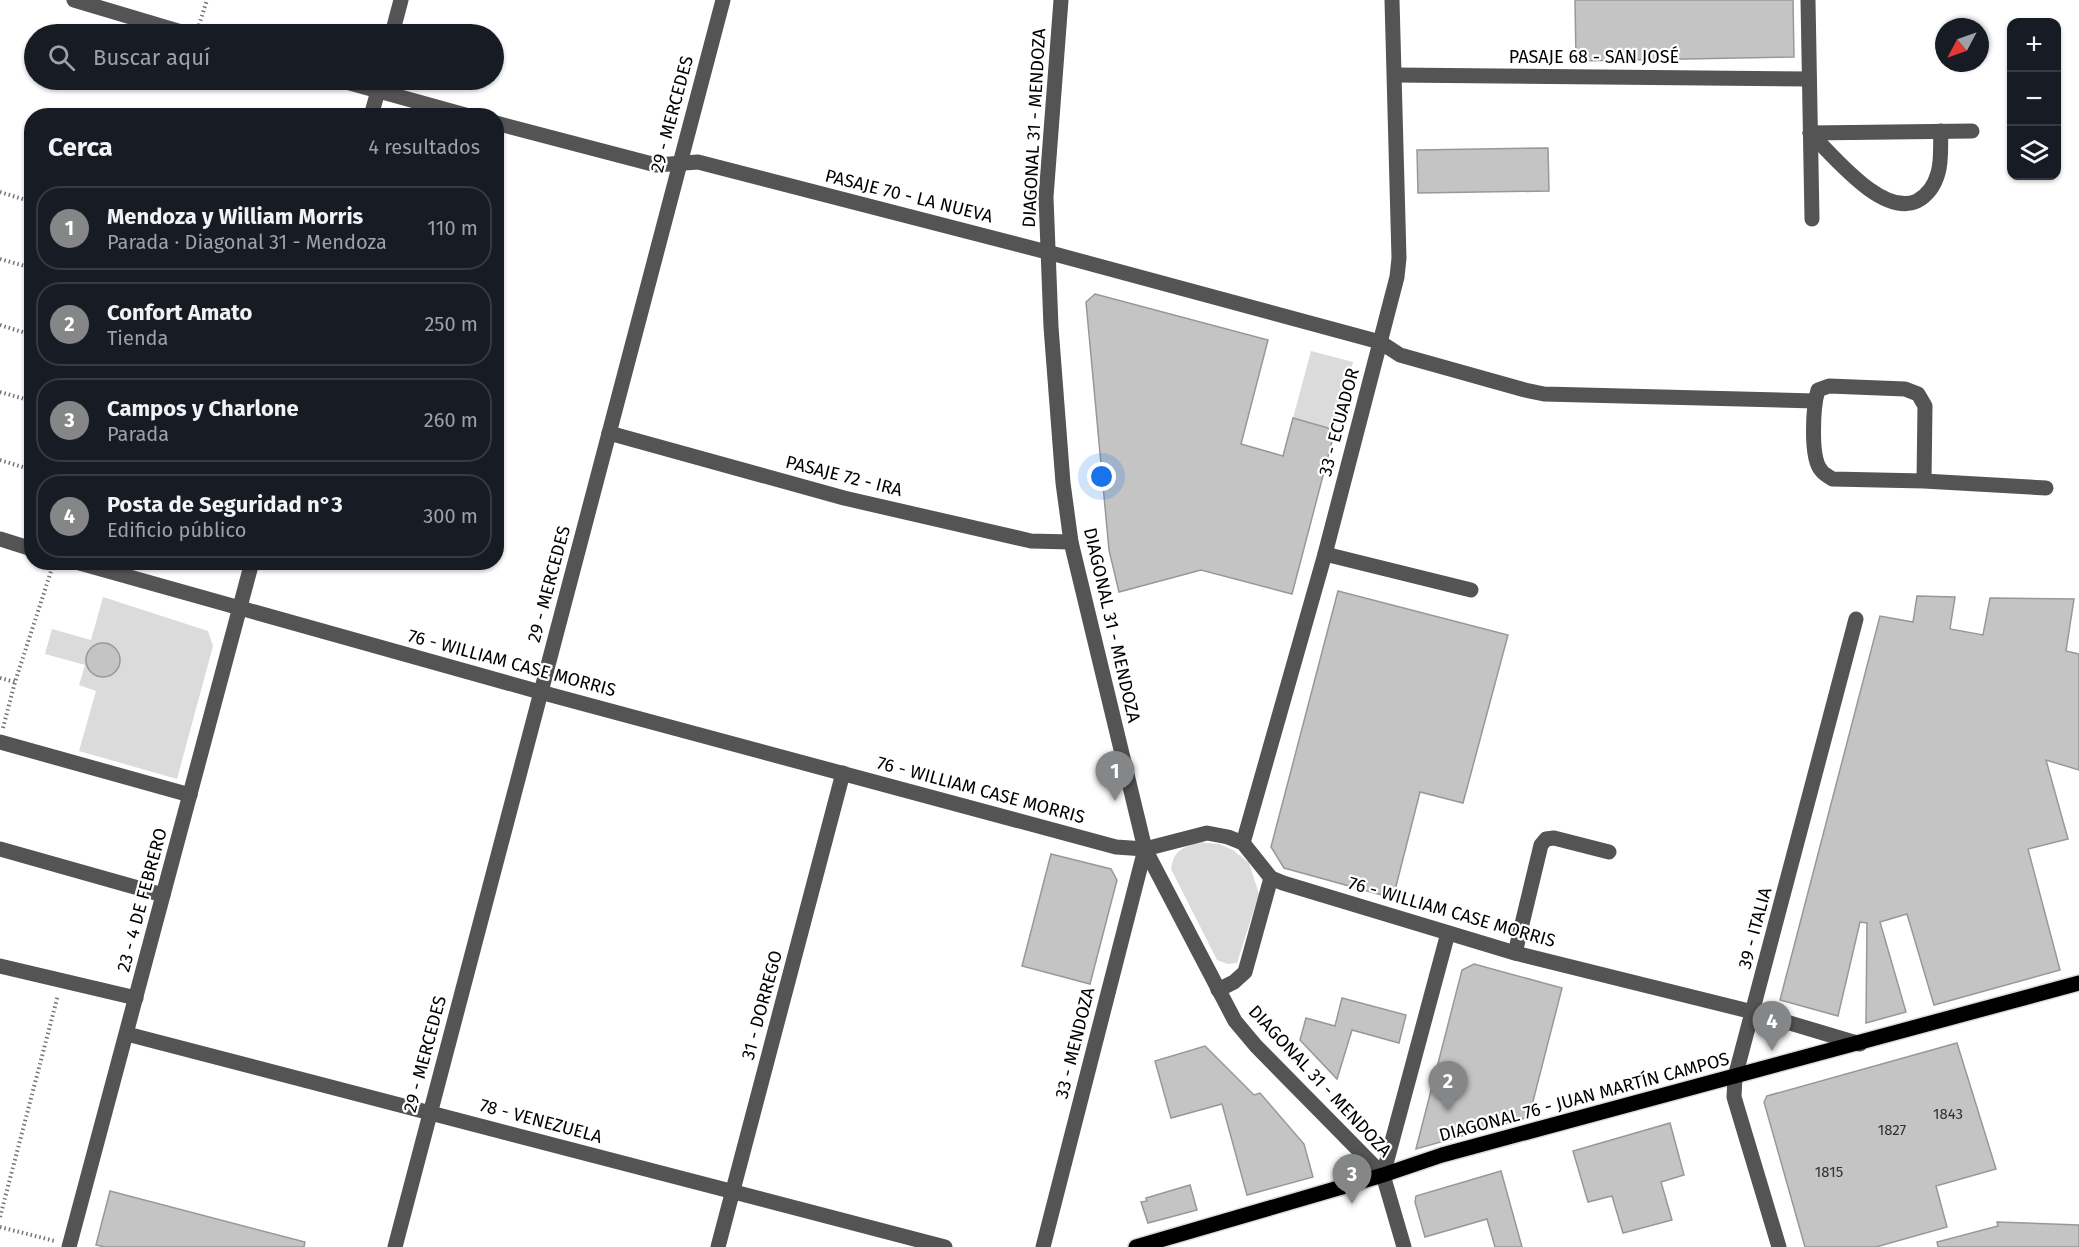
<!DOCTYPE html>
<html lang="es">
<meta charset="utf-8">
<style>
body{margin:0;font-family:"Fira Sans",sans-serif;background:#242831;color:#f1f3f6}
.controls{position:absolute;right:18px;top:18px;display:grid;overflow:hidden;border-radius:12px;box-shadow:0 2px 4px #0004}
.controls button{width:54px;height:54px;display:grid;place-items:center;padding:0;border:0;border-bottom:2px solid #363941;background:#171b24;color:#f1f3f6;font:30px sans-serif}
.compass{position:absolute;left:1935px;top:18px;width:54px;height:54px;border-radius:50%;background:#171b24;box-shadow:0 2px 4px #0004;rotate:229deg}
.you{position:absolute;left:1102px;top:477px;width:21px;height:21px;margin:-15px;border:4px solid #fff;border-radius:50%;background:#1a73e8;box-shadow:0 0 0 9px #1a73e833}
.badge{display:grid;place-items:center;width:39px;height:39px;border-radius:50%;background:#858687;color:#fff;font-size:20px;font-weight:700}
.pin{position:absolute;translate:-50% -50px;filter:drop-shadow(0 2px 3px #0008)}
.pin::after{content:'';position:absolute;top:32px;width:21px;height:18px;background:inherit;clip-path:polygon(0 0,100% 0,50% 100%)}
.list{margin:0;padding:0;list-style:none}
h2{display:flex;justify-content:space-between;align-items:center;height:78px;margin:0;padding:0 24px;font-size:26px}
h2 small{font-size:20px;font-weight:400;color:#9ea1a6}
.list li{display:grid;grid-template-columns:39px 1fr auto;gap:18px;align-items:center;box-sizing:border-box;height:84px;margin:0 12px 12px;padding:0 12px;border:2px solid #363941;border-radius:24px}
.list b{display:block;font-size:22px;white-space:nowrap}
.list p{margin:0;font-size:20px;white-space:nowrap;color:#9ea1a6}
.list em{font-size:20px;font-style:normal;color:#9ea1a6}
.icon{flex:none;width:33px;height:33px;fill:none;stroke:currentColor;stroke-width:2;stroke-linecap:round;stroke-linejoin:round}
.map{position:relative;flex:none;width:2079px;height:1247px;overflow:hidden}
.search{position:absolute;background:#171b24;box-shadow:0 2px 4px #0004;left:24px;top:24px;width:480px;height:66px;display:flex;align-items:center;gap:15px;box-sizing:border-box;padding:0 21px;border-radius:33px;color:#9ea1a6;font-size:22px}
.panel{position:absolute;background:#171b24;box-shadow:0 2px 4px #0004;left:24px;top:108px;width:480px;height:462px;border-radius:24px}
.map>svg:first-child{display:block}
.green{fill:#dbdbdb}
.building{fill:#c4c4c4;stroke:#989898;stroke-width:1.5}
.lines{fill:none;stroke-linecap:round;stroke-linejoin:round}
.major-casing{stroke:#dbdbdb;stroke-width:18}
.path{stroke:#767676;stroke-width:4;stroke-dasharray:1.5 3;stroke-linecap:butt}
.minor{stroke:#545454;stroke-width:15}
.major{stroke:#000;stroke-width:15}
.labels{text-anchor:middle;stroke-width:4.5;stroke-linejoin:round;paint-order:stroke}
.number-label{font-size:15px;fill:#313131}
.street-label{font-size:18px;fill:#000;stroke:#fff}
</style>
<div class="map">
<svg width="2079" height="1247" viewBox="0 0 2079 1247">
<rect width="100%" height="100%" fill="#fff"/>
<!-- green -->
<g class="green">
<path d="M1311,351L1353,362L1335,430L1293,418Z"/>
<path d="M103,597L208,631L213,646L177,779L79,751L96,691L79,685L85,665L45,654L52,629L91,640Z"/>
<path d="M1199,842L1219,844L1233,850L1249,863L1259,894L1237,963L1228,964L1217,960L1171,869C1174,850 1182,848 1199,842Z"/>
</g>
<!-- building -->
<g class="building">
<path d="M1575,0H1793L1794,57L1576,61Z"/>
<path d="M1548,148L1549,191L1418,193L1417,150Z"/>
<path d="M1095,294L1268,340L1241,444L1283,456L1293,418L1335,430L1292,594L1201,570L1119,592L1109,550L1086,302Z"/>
<path d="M1338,591L1508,635L1463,803L1420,792L1393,898L1284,868L1271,847Z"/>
<path d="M1917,596L1955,597L1950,629L1983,635L1990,598L2074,599L2066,651L2079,654V770L2046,760L2068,839L2028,849L2060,970L1934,1005L1907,914L1880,922L1906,1012L1866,1023L1867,923L1860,922L1838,1016L1780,1000L1880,616L1913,622Z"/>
<circle cx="103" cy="660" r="17"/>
<path d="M1051,854L1111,869L1117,880L1090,984L1022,966Z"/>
<path d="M1474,964L1562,988L1529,1117L1416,1149L1462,970Z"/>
<path d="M1342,998L1406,1015L1399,1043L1352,1030L1337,1079L1300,1040L1306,1018L1335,1026Z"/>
<path d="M1957,1043L1996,1169L1936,1186L1947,1227L1876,1247H1805L1764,1102L1767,1096Z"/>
<path d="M1205,1046L1254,1095L1260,1093L1304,1144L1313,1177L1247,1195L1222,1104L1171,1118L1155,1061Z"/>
<path d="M1670,1123L1684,1175L1661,1182L1672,1220L1623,1233L1612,1196L1588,1202L1573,1151Z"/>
<path d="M1501,1171L1522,1247H1495L1487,1219L1425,1237L1415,1202L1416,1196Z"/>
<path d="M1190,1185L1197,1210L1148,1223L1141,1202L1147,1201L1146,1198Z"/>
<path d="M110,1191L305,1242L304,1247H105L96,1245Z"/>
<path d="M1997,1222L2079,1225V1247H1938L1937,1242L1998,1226Z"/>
</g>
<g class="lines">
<defs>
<path id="major" d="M1136,1247L1383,1175L1442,1155L2079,983"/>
</defs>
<!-- major casing -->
<use href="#major" class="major-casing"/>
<!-- path -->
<g class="path">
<path d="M199,25L207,0"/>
<path d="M0,192L32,202"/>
<path d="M0,259L32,268"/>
<path d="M0,325L32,335"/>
<path d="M0,392L32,401"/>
<path d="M0,460L32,470"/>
<path d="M0,678L15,682"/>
<path d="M3,728L15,682L54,562"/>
<path d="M0,1217L58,995"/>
<path d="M0,1227L55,1241"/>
</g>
<!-- minor -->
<g class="minor">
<path d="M74,0L188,34"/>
<path d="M1061,0L1046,197L1051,327L1063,483L1071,542L1145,849L1235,1021L1256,1046L1383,1175L1404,1247"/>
<path d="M1808,0L1812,219"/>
<path d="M392,34L401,0"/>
<path d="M1395,75L1809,79"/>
<path d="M339,80L469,116"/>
<path d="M371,116L381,80"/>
<path d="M496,123L656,165L698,162L1047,252L1380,342L1400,355L1525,390L1544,394L1815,401"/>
<path d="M1810,133C1834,156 1882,217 1917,201C1928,195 1935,184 1938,173C1942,160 1940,144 1941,131"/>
<path d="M1810,133L1972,131"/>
<path d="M609,433L844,498L1031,541L1071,542"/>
<path d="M1924,481L1925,406L1918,394L1905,389L1829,386L1818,390C1813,406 1810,457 1821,470C1823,474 1829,476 1832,479L1924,481L2046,488"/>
<path d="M0,539L32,549"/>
<path d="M1325,554L1471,590"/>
<path d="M76,562L540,692L1116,847L1145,849L1207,833L1228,837L1243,843L1271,878L1283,883L1515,953L1753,1012L1860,1044"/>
<path d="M0,742L190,795"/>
<path d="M1243,843L1325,554L1397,277L1399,258L1392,0"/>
<path d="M0,849L163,895"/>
<path d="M1515,953L1541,845L1546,839L1554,838L1609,852"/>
<path d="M0,966L136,998"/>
<path d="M1218,990L1234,982L1245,972L1271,878"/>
<path d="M127,1034L945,1247"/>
<path d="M1383,1175L1448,933"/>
<path d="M69,1247L252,562"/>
<path d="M395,1247L723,0"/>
<path d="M718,1247L843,773"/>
<path d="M1043,1247L1145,849"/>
<path d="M1779,1247L1734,1097L1735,1077L1856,619"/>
</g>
<!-- major -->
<use href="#major" class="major"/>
</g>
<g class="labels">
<!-- number labels -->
<g class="number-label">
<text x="1948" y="1119">1843</text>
<text x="1892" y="1135">1827</text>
<text x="1829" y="1177">1815</text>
</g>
<!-- street labels -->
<g class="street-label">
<text x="1594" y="63">PASAJE 68 - SAN JOSÉ</text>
<text transform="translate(672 114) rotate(-75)" y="6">29 - MERCEDES</text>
<text transform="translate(1034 128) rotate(-87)" y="6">DIAGONAL 31 - MENDOZA</text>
<text transform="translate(909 196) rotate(14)" y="6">PASAJE 70 - LA NUEVA</text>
<text transform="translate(1339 422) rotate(-75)" y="6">33 - ECUADOR</text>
<text transform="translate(844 476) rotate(14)" y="6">PASAJE 72 - IRA</text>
<text transform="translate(549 584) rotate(-75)" y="6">29 - MERCEDES</text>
<text transform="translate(1112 625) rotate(77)" y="6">DIAGONAL 31 - MENDOZA</text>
<text transform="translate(512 663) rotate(15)" y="6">76 - WILLIAM CASE MORRIS</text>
<text transform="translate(981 790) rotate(15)" y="6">76 - WILLIAM CASE MORRIS</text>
<text transform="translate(142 900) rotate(-75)" y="6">23 - 4 DE FEBRERO</text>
<text transform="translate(1452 912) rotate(16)" y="6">76 - WILLIAM CASE MORRIS</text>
<text transform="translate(1755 928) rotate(-75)" y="6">39 - ITALIA</text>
<text transform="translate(762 1005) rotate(-75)" y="6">31 - DORREGO</text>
<text transform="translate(1075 1043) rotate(-76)" y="6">33 - MENDOZA</text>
<text transform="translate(425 1054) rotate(-75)" y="6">29 - MERCEDES</text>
<text transform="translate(1320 1081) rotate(47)" y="6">DIAGONAL 31 - MENDOZA</text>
<text transform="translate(1584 1097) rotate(-15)" y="6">DIAGONAL 76 - JUAN MARTÍN CAMPOS</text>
<text transform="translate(541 1121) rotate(15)" y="6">78 - VENEZUELA</text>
</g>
</g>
</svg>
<div class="controls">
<button>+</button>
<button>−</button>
<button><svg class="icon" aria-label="layers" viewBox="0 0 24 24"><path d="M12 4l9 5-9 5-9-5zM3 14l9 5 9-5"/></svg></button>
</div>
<svg class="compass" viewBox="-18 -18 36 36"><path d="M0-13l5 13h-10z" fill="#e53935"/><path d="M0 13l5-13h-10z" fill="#9ea1a6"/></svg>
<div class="you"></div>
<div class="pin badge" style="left:1115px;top:801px">1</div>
<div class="pin badge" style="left:1448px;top:1111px">2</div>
<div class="pin badge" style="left:1352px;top:1204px">3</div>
<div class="pin badge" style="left:1772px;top:1051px">4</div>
<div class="search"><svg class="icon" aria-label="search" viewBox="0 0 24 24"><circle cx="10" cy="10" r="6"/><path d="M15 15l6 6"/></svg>Buscar aquí</div>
<section class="panel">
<h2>Cerca<small>4 resultados</small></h2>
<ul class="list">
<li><span class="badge">1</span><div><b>Mendoza y William Morris</b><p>Parada · Diagonal 31 - Mendoza</p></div><em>110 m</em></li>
<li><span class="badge">2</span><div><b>Confort Amato</b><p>Tienda</p></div><em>250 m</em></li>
<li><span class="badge">3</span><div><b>Campos y Charlone</b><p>Parada</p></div><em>260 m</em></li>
<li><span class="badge">4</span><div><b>Posta de Seguridad n°3</b><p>Edificio público</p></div><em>300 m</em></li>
</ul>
</section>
</div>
